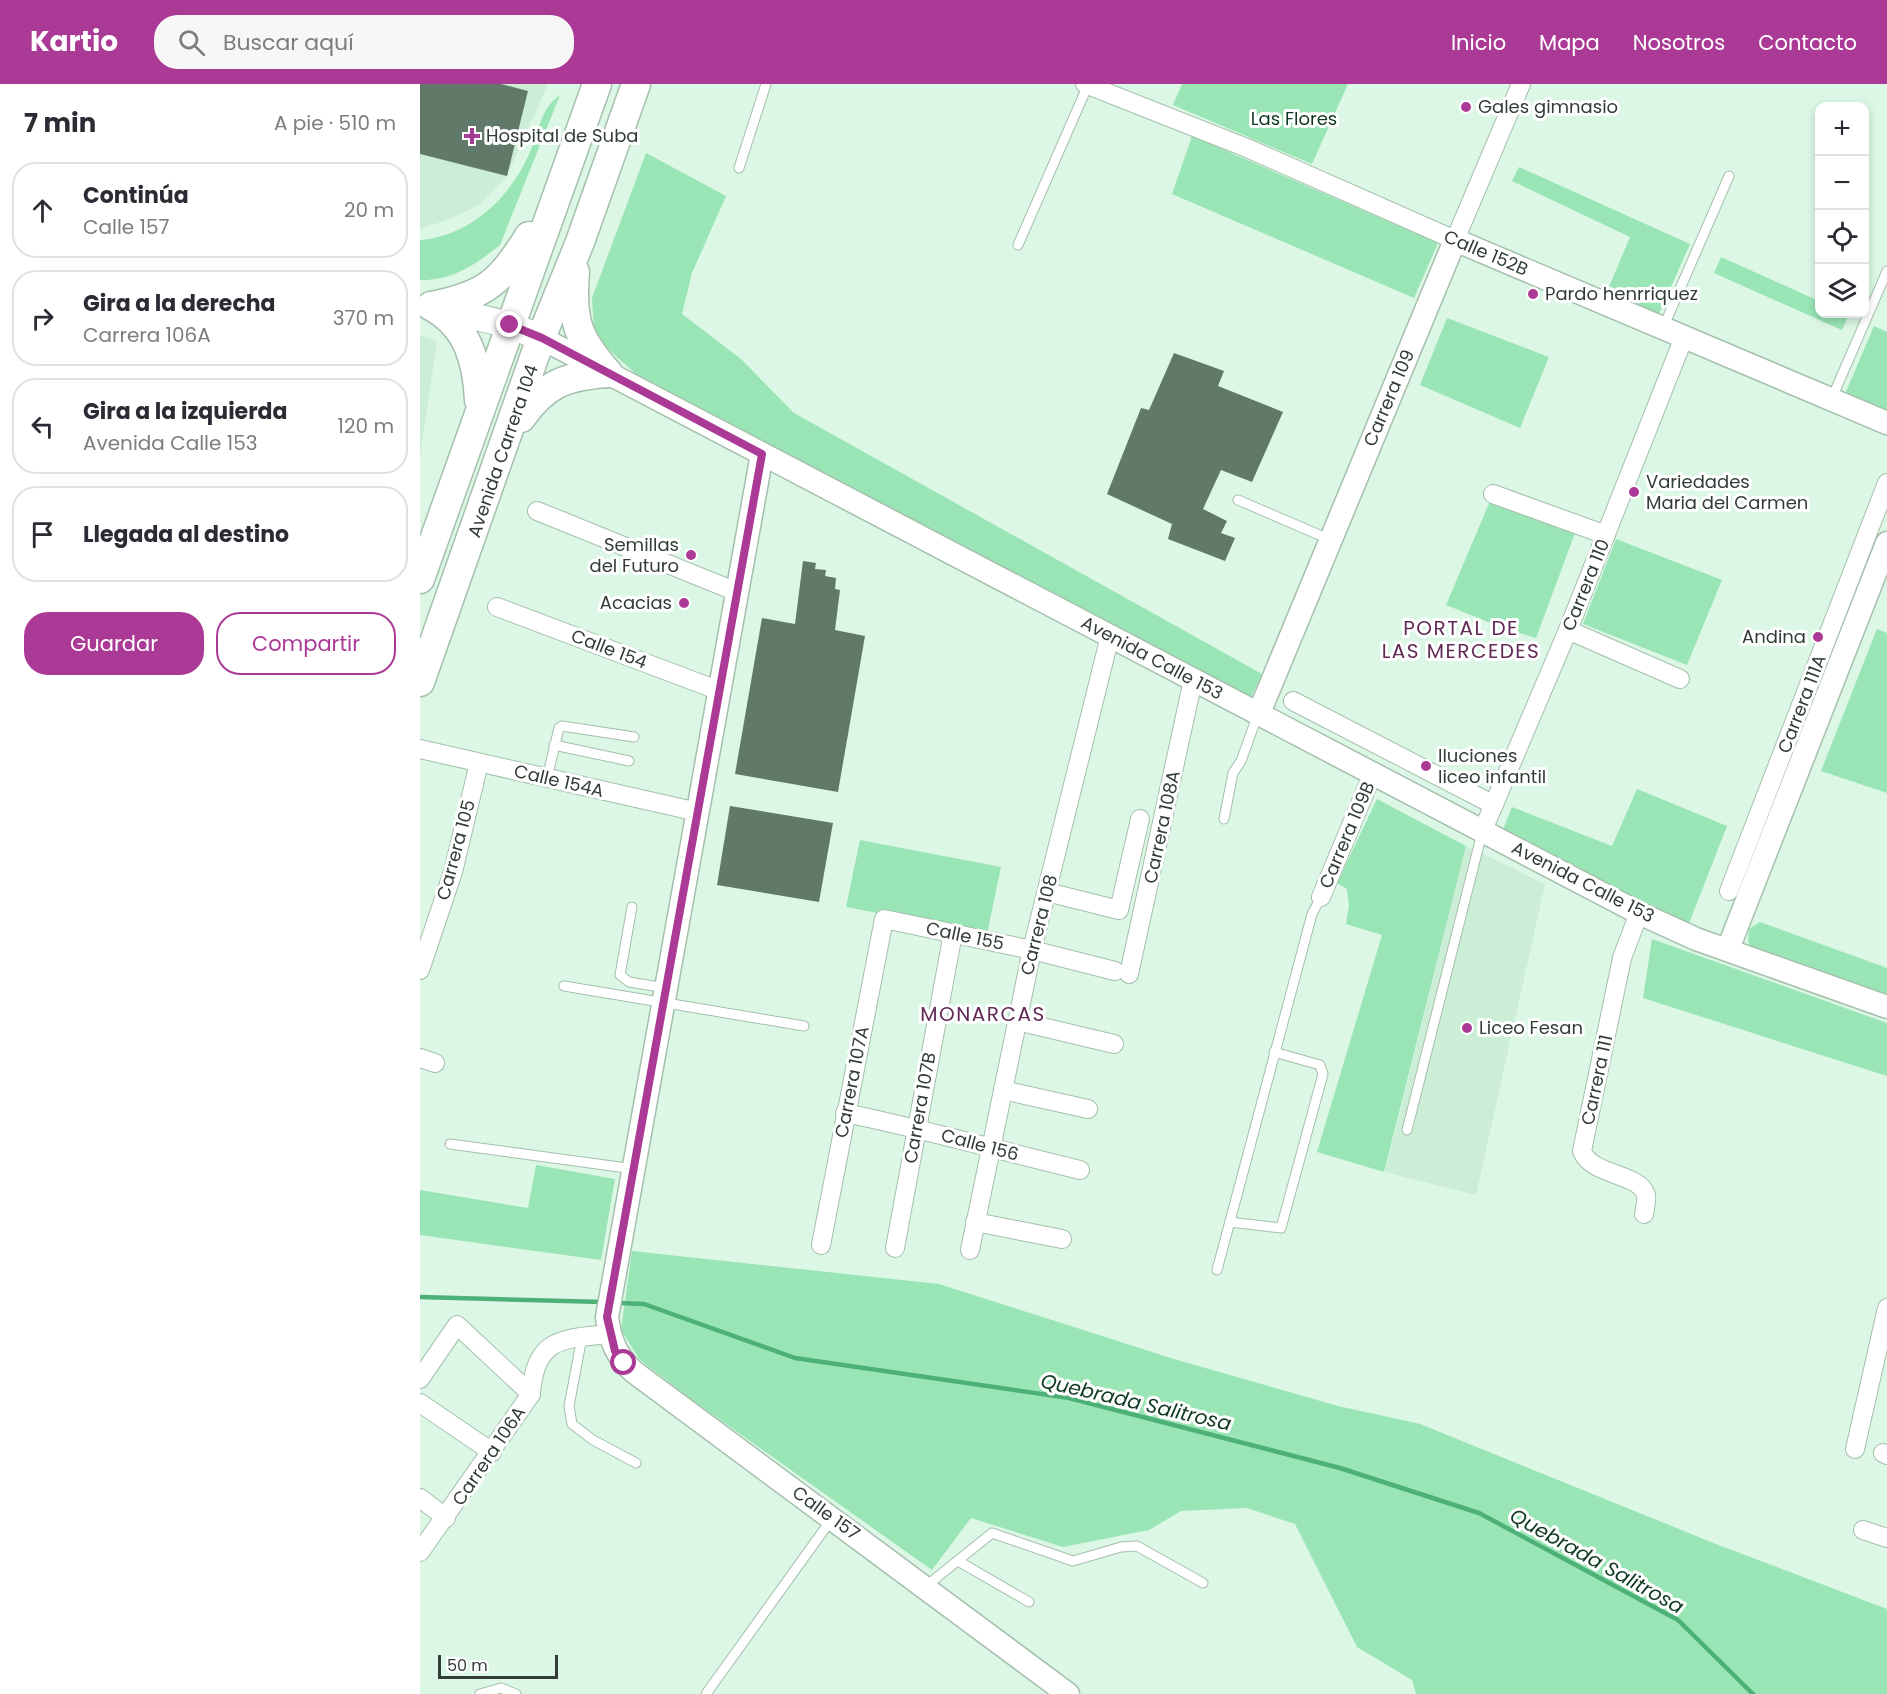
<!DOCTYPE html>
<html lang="es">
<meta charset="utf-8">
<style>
body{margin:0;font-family:Poppins,sans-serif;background:#f7f7f7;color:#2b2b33}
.controls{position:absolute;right:18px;top:18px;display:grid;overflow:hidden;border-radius:12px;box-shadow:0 3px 9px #0003}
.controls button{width:54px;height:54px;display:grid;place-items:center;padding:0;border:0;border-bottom:2px solid #e1e1e2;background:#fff;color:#2b2b33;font:30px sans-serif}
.scale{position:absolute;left:18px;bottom:15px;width:120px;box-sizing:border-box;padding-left:6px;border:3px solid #323d36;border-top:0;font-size:16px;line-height:21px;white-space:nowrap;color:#323d36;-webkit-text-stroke:4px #fff;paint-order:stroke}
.stop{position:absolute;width:18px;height:18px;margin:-14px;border:4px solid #ab3a96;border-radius:50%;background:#fff}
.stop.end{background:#ab3a96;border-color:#fff;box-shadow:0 2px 6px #0008}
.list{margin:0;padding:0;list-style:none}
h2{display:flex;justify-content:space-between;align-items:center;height:78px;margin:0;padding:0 24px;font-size:26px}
h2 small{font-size:20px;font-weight:400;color:#7c7c81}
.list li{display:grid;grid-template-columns:39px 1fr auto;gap:18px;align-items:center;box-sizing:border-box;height:96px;margin:0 12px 12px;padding:0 12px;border:2px solid #e1e1e2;border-radius:24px}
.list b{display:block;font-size:22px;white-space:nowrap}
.list p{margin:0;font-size:20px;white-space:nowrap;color:#7c7c81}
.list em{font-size:20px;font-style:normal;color:#7c7c81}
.actions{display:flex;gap:12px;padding:18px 24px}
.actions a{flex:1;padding:14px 0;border:2px solid #ab3a96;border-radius:24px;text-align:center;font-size:21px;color:#ab3a96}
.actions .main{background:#ab3a96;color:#fff}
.icon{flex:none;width:33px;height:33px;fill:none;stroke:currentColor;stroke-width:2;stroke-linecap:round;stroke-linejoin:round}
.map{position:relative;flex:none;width:1467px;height:1610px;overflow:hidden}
header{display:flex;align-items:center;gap:36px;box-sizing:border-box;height:84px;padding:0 30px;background:#ab3a96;color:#fff}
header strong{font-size:28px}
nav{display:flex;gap:33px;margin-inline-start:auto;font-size:21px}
.search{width:420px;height:54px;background:#f7f7f7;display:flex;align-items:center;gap:15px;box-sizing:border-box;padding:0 21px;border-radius:24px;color:#7c7c81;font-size:22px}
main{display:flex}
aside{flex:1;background:#fff}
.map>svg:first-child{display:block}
.built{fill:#cceed7}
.green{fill:#99e5b5}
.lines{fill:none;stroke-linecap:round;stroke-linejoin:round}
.stream{stroke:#4db077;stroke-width:4.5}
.building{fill:#617969}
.service-casing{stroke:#a5bfad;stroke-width:11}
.minor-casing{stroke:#a5bfad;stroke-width:20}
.tertiary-casing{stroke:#a5bfad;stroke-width:25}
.secondary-casing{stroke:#a5bfad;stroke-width:28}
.primary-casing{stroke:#a5bfad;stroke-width:31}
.service{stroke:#fff;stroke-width:9}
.minor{stroke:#fff;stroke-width:18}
.tertiary{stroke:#fff;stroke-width:22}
.secondary{stroke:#fff;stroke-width:26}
.primary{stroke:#fff;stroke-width:28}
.route{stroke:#ab3a96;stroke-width:8}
.poi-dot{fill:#ab3a96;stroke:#fff;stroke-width:2}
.labels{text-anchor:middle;stroke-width:6;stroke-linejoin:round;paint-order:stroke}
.poi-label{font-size:18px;fill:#323d36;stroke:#fff;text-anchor:start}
.park-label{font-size:18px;fill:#0e3821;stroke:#fff}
.street-label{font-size:18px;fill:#323d36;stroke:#fff}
.neighbourhood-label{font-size:20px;letter-spacing:1.5px;fill:#622a56;stroke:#fff}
.water-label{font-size:20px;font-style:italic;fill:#113b24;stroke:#fff}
</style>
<header>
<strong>Kartio</strong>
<div class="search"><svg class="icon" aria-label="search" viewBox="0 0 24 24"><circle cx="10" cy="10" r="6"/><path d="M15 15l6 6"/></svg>Buscar aquí</div>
<nav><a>Inicio</a><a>Mapa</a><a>Nosotros</a><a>Contacto</a></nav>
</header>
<main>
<aside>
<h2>7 min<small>A pie · 510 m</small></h2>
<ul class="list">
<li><svg class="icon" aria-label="ahead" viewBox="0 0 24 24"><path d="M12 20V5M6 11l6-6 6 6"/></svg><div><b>Continúa</b><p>Calle 157</p></div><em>20 m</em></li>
<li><svg class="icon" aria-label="right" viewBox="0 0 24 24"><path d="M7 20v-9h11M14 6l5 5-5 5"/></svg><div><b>Gira a la derecha</b><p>Carrera 106A</p></div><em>370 m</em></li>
<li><svg class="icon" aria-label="left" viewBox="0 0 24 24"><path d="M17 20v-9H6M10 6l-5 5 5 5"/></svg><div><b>Gira a la izquierda</b><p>Avenida Calle 153</p></div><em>120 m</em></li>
<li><svg class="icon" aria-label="arrive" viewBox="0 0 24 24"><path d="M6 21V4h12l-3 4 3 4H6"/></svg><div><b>Llegada al destino</b></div></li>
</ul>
<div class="actions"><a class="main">Guardar</a><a>Compartir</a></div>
</aside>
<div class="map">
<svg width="1467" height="1610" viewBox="0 0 1467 1610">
<rect width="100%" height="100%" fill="#dcf7e5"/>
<!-- built -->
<g class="built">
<path d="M0,0H128L87,92L59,121L33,134L0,145Z"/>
<path d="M0,252L17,257L0,372Z"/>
<path d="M1046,762L1125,800L1056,1111L965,1088Z"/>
</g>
<!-- green -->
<g class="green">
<path d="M762,0H928L892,80L753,21Z"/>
<path d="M140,11L80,161C57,180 31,197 0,196V156C52,152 94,110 112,63C121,41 121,25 140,11Z"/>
<path d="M772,52L1018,159L994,214L752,110Z"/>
<path d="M226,69L306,112L272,189L262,230L321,275L374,329L842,590L828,620L217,291L188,265L174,246L172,214Z"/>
<path d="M1099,83L1270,160L1238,232L1186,210L1210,153L1092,97Z"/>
<path d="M1301,173L1399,217L1400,230H1429L1422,246L1294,189Z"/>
<path d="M1027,234L1129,273L1100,344L1000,301Z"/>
<path d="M1454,242L1467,248V327L1425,310Z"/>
<path d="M1073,410L1158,441L1116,554L1083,544L1026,521Z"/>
<path d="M1196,455L1302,496L1267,581L1163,540Z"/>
<path d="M1457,545L1467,549V709L1401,687Z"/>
<path d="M1217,705L1307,742L1268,842L1082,748L1092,723L1192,762Z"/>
<path d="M957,715L1046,762L964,1088L897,1068L962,851L926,840L929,822L927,805L917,799Z"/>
<path d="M440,756L581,783L567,850L426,823Z"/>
<path d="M1340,838L1467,884V914L1332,865L1328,858L1329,845Z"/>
<path d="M1232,855L1467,939V992L1223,914Z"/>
<path d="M116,1081L195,1095L181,1176L0,1151V1106L108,1124Z"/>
<path d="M212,1167L519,1200L754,1275L918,1322L1000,1340L1296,1460L1467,1525V1610H996L992,1596L937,1563L875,1440L827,1424L761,1427L729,1446L643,1463L551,1434L512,1486L275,1318L220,1276L201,1246Z"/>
</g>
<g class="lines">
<!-- stream -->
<g class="stream">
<path d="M0,1213L183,1218"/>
<path d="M198,1219L224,1220L375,1274L649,1314L920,1384L1059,1429L1258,1536L1333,1610"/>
</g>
</g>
<!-- building -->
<g class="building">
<path d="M0,0H81L108,7L87,92L0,70Z"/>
<path d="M754,269L804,287L798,302L863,328L832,398L801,386L783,425L807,437L801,449L815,454L805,477L748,455L752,440L687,410L721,324L729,326Z"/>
<path d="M383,477L396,479L395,485L406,486L405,492L416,494L415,505L420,506L415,546L445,552L418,708L315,690L342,534L375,540Z"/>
<path d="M310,722L413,739L399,818L297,801Z"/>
</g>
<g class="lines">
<defs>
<g id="service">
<path d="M319,84L346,0"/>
<path d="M598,161L668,1"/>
<path d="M1243,244L1309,92"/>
<path d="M1412,314L1467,187"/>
<path d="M818,416L911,456"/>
<path d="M134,661L209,677"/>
<path d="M127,694L139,644L142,642L214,653"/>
<path d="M804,735L813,689L821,677L838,630"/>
<path d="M212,823L200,891L209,898L246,904"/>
<path d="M144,902L384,942"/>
<path d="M987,1046L1062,749"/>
<path d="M30,1060L214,1085"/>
<path d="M810,1138L861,1144L903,990L900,981L854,968"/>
<path d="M797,1186L892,830L901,813"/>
<path d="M162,1253L149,1322L152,1340L173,1356L216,1379"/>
<path d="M538,1477L609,1518"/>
<path d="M505,1503L572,1449L653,1477L701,1463L717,1462L783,1499"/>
<path d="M60,1610L81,1604L96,1610"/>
<path d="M286,1610L411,1436"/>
</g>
<g id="minor">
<path d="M665,0L827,64L1035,156L1101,0"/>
<path d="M1073,410L1186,451"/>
<path d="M117,427L317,508"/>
<path d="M77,523L300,607"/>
<path d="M1148,546L1260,595"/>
<path d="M873,617L1074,721"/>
<path d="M0,665L278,728"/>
<path d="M1063,746L1148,546L1264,253"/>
<path d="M1309,807L1467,399"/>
<path d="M627,808L699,826L720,735"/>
<path d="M901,813L953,689"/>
<path d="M1219,829L1202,874L1162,1067C1171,1092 1220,1089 1226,1111C1227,1117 1225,1124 1224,1130"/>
<path d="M0,886L33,788L59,679"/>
<path d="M709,890L773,596"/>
<path d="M597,937L694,960"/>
<path d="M0,974L15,979"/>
<path d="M583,1006L668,1025"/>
<path d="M425,1029C504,1045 581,1067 660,1086"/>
<path d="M555,1138L642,1155"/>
<path d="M401,1161L464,835L612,866L695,887"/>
<path d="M475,1164L533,849"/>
<path d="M550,1166L612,866L690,552"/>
<path d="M0,1295L37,1241L111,1310"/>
<path d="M0,1319L72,1368"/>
<path d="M1435,1365L1467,1224"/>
<path d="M1463,1369L1467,1371"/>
<path d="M0,1414L26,1434"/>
<path d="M1443,1446L1467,1454"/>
<path d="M0,1468L111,1310C115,1253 143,1255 189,1250"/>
</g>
<g id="tertiary">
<path d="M121,254L1219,829L1276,855L1467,923"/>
<path d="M342,370L187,1233C190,1256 196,1272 214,1288L648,1610"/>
<path d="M839,629L1035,156L1467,339"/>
<path d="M1308,865L1467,459"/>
</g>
<path id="secondary" d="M10,222L90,241L121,254"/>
<g id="primary">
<path d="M155,188C151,236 157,254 188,289"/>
<path d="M11,222C65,212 81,198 109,152"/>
<path d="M11,222C48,242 57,277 59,316"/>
<path d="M101,334C126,299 146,292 188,289"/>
<path d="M0,495L177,0"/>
<path d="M0,598L121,254L160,158L216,0"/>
</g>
</defs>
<!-- service casing -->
<use href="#service" class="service-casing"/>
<!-- minor casing -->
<use href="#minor" class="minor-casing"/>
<!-- tertiary casing -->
<use href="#tertiary" class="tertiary-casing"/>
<!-- secondary casing -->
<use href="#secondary" class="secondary-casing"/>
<!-- primary casing -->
<use href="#primary" class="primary-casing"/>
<!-- service -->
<use href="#service" class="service"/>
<!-- minor -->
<use href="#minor" class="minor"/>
<!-- tertiary -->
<use href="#tertiary" class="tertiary"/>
<!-- secondary -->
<use href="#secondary" class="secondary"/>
<!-- primary -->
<use href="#primary" class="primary"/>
</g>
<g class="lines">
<!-- route -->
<path class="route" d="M90,241L122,254L342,370L187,1233L195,1267L204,1279"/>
</g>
<!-- markers -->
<g class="poi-dot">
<circle cx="1046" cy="23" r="6"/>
<path d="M49 43h6v6h6v6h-6v6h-6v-6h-6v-6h6z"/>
<circle cx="1113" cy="210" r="6"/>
<circle cx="1214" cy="408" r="6"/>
<circle cx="271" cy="471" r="6"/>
<circle cx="264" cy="519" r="6"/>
<circle cx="1398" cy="553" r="6"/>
<circle cx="1006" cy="682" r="6"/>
<circle cx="1047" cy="944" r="6"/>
</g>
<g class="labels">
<!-- poi labels -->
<g class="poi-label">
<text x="1058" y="29">Gales gimnasio</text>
<text x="66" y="58">Hospital de Suba</text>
<text x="1125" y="216">Pardo henrriquez</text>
<text x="1226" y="404">Variedades<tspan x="1226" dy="21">Maria del Carmen</tspan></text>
<text x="259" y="467" text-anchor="end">Semillas<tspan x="259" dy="21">del Futuro</tspan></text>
<text x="252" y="525" text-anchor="end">Acacias</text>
<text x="1386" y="559" text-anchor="end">Andina</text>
<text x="1018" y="678">Iluciones<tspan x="1018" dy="21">liceo infantil</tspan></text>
<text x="1059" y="950">Liceo Fesan</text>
</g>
<!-- park labels -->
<g class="park-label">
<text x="874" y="41">Las Flores</text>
</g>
<!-- street labels -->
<g class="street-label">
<text transform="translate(1066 169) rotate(23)" y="6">Calle 152B</text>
<text transform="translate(969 314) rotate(-67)" y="6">Carrera 109</text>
<text transform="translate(83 367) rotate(-71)" y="6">Avenida Carrera 104</text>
<text transform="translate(1166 501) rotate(-68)" y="6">Carrera 110</text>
<text transform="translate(189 565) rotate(21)" y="6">Calle 154</text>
<text transform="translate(732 574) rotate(28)" y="6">Avenida Calle 153</text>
<text transform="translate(1382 620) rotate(-69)" y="6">Carrera 111A</text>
<text transform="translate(139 697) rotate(13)" y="6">Calle 154A</text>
<text transform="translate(742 743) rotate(-78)" y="6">Carrera 108A</text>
<text transform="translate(927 751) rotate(-67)" y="6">Carrera 109B</text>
<text transform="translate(36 766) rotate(-75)" y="6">Carrera 105</text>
<text transform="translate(1163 798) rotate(27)" y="6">Avenida Calle 153</text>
<text transform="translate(619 841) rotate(-76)" y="6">Carrera 108</text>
<text transform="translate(545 852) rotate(12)" y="6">Calle 155</text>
<text transform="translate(1177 996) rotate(-78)" y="6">Carrera 111</text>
<text transform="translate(432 998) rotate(-79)" y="6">Carrera 107A</text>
<text transform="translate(500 1024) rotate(-80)" y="6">Carrera 107B</text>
<text transform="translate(560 1061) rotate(15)" y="6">Calle 156</text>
<text transform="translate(69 1372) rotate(-56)" y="6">Carrera 106A</text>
<text transform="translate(406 1429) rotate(36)" y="6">Calle 157</text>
</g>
<!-- neighbourhood labels -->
<g class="neighbourhood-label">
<text x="1041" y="551">PORTAL DE<tspan x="1041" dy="23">LAS MERCEDES</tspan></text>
<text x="563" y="937">MONARCAS</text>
</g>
<!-- water labels -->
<g class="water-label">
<text transform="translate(716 1318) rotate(13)" y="7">Quebrada Salitrosa</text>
<text transform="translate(1177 1477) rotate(29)" y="7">Quebrada Salitrosa</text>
</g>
</g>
</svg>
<div class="controls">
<button>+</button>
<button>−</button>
<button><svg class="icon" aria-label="locate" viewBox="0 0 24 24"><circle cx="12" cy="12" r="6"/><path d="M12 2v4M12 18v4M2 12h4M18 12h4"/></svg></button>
<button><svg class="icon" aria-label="layers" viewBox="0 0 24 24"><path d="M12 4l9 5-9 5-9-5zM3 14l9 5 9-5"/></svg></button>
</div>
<div class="scale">50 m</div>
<div class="stop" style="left:204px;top:1279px"></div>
<div class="stop end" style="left:90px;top:241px"></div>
</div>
</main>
